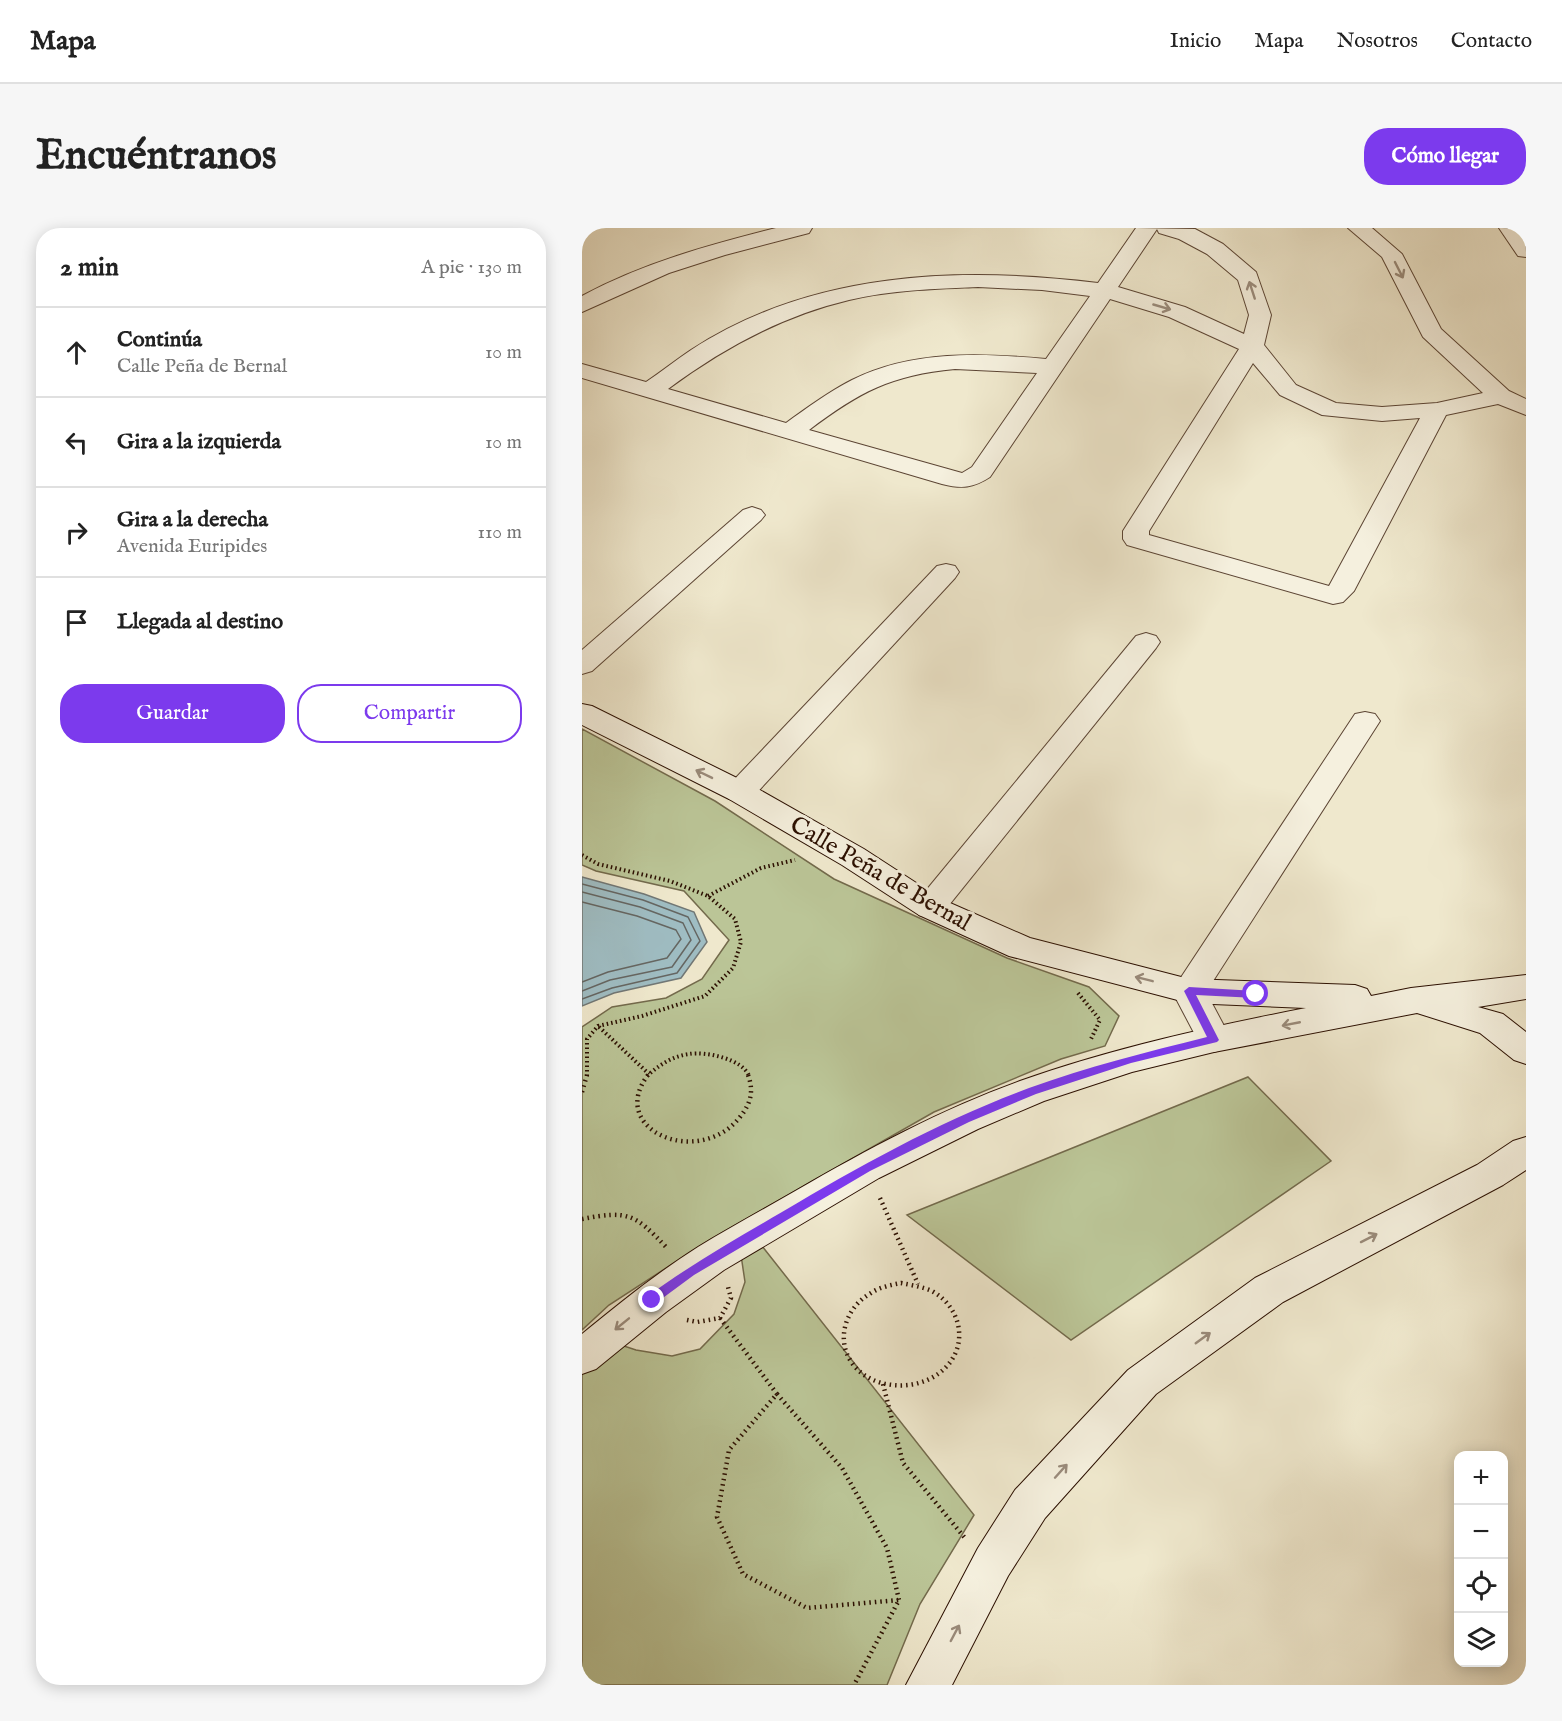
<!DOCTYPE html>
<html lang="es">
<meta charset="utf-8">
<style>
body{margin:0;font-family:"IM FELL English",serif;background:#f6f6f6;color:#222}
.controls{position:absolute;right:18px;bottom:18px;display:grid;overflow:hidden;border-radius:12px;box-shadow:0 3px 15px #0003}
.controls button{width:54px;height:54px;display:grid;place-items:center;padding:0;border:0;border-bottom:2px solid #e0e0e0;background:#fff;color:#222;font:30px sans-serif}
.stop{position:absolute;width:18px;height:18px;margin:-14px;border:4px solid #7c3aed;border-radius:50%;background:#fff}
.stop.end{background:#7c3aed;border-color:#fff;box-shadow:0 2px 6px #0008}
.list{margin:0;padding:0;list-style:none}
h2{display:flex;justify-content:space-between;align-items:center;height:78px;margin:0;padding:0 24px;font-size:26px}
h2 small{font-size:20px;font-weight:400;color:#767676}
.list li{display:grid;grid-template-columns:39px 1fr auto;gap:18px;align-items:center;box-sizing:border-box;height:90px;padding:0 24px;border-top:2px solid #e0e0e0}
.list b{display:block;font-size:22px;white-space:nowrap}
.list p{margin:0;font-size:20px;white-space:nowrap;color:#767676}
.list em{font-size:20px;font-style:normal;color:#767676}
.actions{display:flex;gap:12px;padding:18px 24px}
.actions a{flex:1;padding:14px 0;border:2px solid #7c3aed;border-radius:24px;text-align:center;font-size:21px;color:#7c3aed}
.actions .main{background:#7c3aed;color:#fff}
.icon{flex:none;width:33px;height:33px;fill:none;stroke:currentColor;stroke-width:2;stroke-linecap:round;stroke-linejoin:round}
.map{position:relative;flex:none;width:944px;height:1457px;overflow:hidden;border-radius:24px}
header{display:flex;align-items:center;gap:36px;box-sizing:border-box;height:84px;padding:0 30px;background:#fff;border-bottom:2px solid #e0e0e0}
header strong{font-size:28px}
nav{display:flex;gap:33px;margin-inline-start:auto;font-size:21px}
.intro{display:flex;align-items:center;justify-content:space-between;box-sizing:border-box;height:144px;padding:0 36px}
h1{margin:0;font-size:42px}
.button{padding:15px 27px;border-radius:24px;background:#7c3aed;color:#fff;font-size:21px;font-weight:700}
main{display:flex;gap:36px;padding:0 36px}
aside{flex:1;background:#fff;border-radius:24px;box-shadow:0 3px 15px #0003}
.map>svg:first-child{display:block}
.green{fill:#bbc597;stroke:#736a4c;stroke-width:1.5}
.water{fill:#9fbdc3;stroke:#717775;stroke-width:1.5}
.lines{fill:none;stroke-linecap:round;stroke-linejoin:round}
.shore{stroke:#656662;stroke-width:1.5}
.street-casing{stroke:#5c4534;stroke-width:2}
.secondary-casing{stroke:#2b0f01;stroke-width:2}
.path-far1{stroke:#2b0f01;stroke-width:4;stroke-dasharray:1.5 3;stroke-linecap:butt}
.path{stroke:#2b0f01;stroke-width:4.5;stroke-dasharray:1.5 4;stroke-linecap:butt}
.street{fill:#f5f0de;fill-rule:evenodd}
.secondary{fill:#f5f0de;fill-rule:evenodd}
.oneway{stroke:#9a8b7b}
.route{fill:#7c3aed}
.labels{text-anchor:middle;stroke-width:6;stroke-linejoin:round;paint-order:stroke}
.street-label{font-size:24px;fill:#2b0f01;stroke:#f5f0de}
</style>
<header>
<strong>Mapa</strong>
<nav><a>Inicio</a><a>Mapa</a><a>Nosotros</a><a>Contacto</a></nav>
</header>
<div class="intro"><h1>Encuéntranos</h1><a class="button">Cómo llegar</a></div>
<main>
<aside>
<h2>2 min<small>A pie · 130 m</small></h2>
<ul class="list">
<li><svg class="icon" aria-label="ahead" viewBox="0 0 24 24"><path d="M12 20V5M6 11l6-6 6 6"/></svg><div><b>Continúa</b><p>Calle Peña de Bernal</p></div><em>10 m</em></li>
<li><svg class="icon" aria-label="left" viewBox="0 0 24 24"><path d="M17 20v-9H6M10 6l-5 5 5 5"/></svg><div><b>Gira a la izquierda</b></div><em>10 m</em></li>
<li><svg class="icon" aria-label="right" viewBox="0 0 24 24"><path d="M7 20v-9h11M14 6l5 5-5 5"/></svg><div><b>Gira a la derecha</b><p>Avenida Euripides</p></div><em>110 m</em></li>
<li><svg class="icon" aria-label="arrive" viewBox="0 0 24 24"><path d="M6 21V4h12l-3 4 3 4H6"/></svg><div><b>Llegada al destino</b></div></li>
</ul>
<div class="actions"><a class="main">Guardar</a><a>Compartir</a></div>
</aside>
<div class="map">
<svg width="944" height="1457" viewBox="0 0 944 1457">
<rect width="100%" height="100%" fill="#efe8cd"/>
<filter id="stains"><feTurbulence type="fractalNoise" baseFrequency=".00333" numOctaves="4"/><feColorMatrix values="0 0 0 0 .2 0 0 0 0 .09 0 0 0 0 .02 0 0 0 .5 -.17"/></filter>
<radialGradient id="worn" r=".72"><stop offset=".6" stop-color="#630" stop-opacity="0"/><stop offset="1" stop-color="#630" stop-opacity=".3"/></radialGradient>
<!-- green -->
<g class="green">
<path d="M0,501L133,573L252,651L425,730L507,759L537,788L523,818L479,831L352,884L129,1011L27,1077L0,1102V799L30,779L84,770L120,751L147,712L102,663L14,643L0,637Z"/>
<path d="M666,849L749,933L489,1112L325,987Z"/>
<path d="M180,1018L392,1287L338,1376L305,1457H0V1142L30,1114L54,1122L90,1128L118,1121L152,1086L163,1054L159,1027Z"/>
</g>
<!-- water -->
<path class="water" d="M0,649L62,666L112,684L125,714L99,750L32,765L0,778Z"/>
<g class="lines">
<!-- shore -->
<g class="shore">
<path d="M0,656L61,672L106,689L118,713L95,745L30,760L0,771"/>
<path d="M0,664L58,679L101,695L109,712L90,739L28,752L0,763"/>
<path d="M0,674L55,688L94,702L99,711L85,730L26,744L0,754"/>
</g>
<defs>
<g id="street">
<path d="M194,0H230L227,5L143,27L87,45L0,84V68C61,35 127,17 194,0Z"/>
<path d="M554,0L613,1L641,16L674,44L689,87L682,117L714,157L754,175L800,179L855,175L901,165L841,109L800,29L766,0H790L820,26L859,101L927,163L944,171V187L916,176L864,187L772,363L761,374L751,376L545,317L541,311V303L657,121L587,89L528,71L408,249C391,260 380,261 360,256L0,150V136L64,154C79,144 94,132 109,122C230,43 378,38 516,55ZM575,1L577,5L597,11L625,26L656,52L667,87L662,106L603,79L536,59ZM396,59L460,62L508,68L464,131C399,125 330,122 270,152C246,164 225,180 204,195L86,161C141,120 200,88 267,72C309,62 353,61 396,59ZM671,135L698,167L740,187L800,193L838,190L747,358L567,307V303ZM373,141L455,145L390,239L380,245L227,202C277,164 309,147 373,141Z"/>
<path d="M917,0H939L944,8V29L936,28Z"/>
<path d="M170,279L179,282L183,287L179,292L10,443L0,446V422L161,282Z"/>
<path d="M364,336L373,338L377,344L373,350L169,571L158,574L147,571L143,564L147,557L355,338Z"/>
<path d="M564,405L574,408L578,414L574,420L359,687L348,690L337,687L332,679L337,671L554,408Z"/>
<path d="M783,484L793,486L798,493L624,764L649,811L644,820L632,824L620,820L590,763L773,486Z"/>
</g>
<g id="secondary">
<path d="M0,476L10,478L169,557L282,621L359,671L448,710L607,751L773,757L785,761L789,768L829,760L944,747V771L896,779L921,786L944,804V836L932,832L898,805L835,785L632,824L550,844L462,873L396,901L297,950L142,1042L84,1084L14,1141L0,1146V1106C38,1075 75,1045 116,1019C149,999 182,981 215,962C286,921 360,881 438,853C531,820 627,799 724,780L607,775L427,728L337,687L260,637L147,571L0,497Z"/>
<path d="M944,909V942L921,957L701,1074L574,1166L463,1290L426,1348L370,1457H324L396,1320L433,1262L546,1142L673,1050L895,937L931,913Z"/>
</g>
</defs>
<!-- street casing -->
<use href="#street" class="street-casing"/>
<!-- secondary casing -->
<use href="#secondary" class="secondary-casing"/>
<!-- path-far1 -->
<g class="path-far1">
<path d="M0,627L16,636L88,653L126,668L153,691L159,714L151,740L123,768L60,788L16,798L5,811V848"/>
<path d="M126,668L179,640L213,632"/>
<path d="M496,765L518,792L509,811"/>
<path d="M17,799L67,846"/>
<path d="M65,848C77,837 91,828 107,826C123,823 161,831 167,848"/>
</g>
<!-- path -->
<g class="path">
<path d="M66,847C24,902 117,941 158,889C169,875 172,863 166,847"/>
<path d="M0,864L5,847"/>
<path d="M298,970L336,1056"/>
<path d="M0,991C46,982 53,986 84,1019"/>
<path d="M319,1055C329,1057 341,1059 350,1063C382,1081 388,1123 356,1146C331,1164 288,1161 270,1135C253,1111 264,1079 289,1065C298,1059 309,1057 319,1055Z"/>
<path d="M138,1090L195,1166L147,1222L135,1289L161,1346L225,1380L317,1372L272,1457"/>
<path d="M105,1092L115,1094L138,1090L149,1070L146,1059"/>
<path d="M301,1156L321,1235L383,1310"/>
<path d="M195,1166L260,1240L305,1320L317,1372"/>
</g>
<!-- street -->
<use href="#street" class="street"/>
<!-- secondary -->
<use href="#secondary" class="secondary"/>
</g>
<!-- one-way arrows -->
<defs><path id="oneway-shaft" d="M-6 0H5M1.5-3L5.5 0L1.5 3" fill="none" stroke-width="1.6" stroke-linecap="round" stroke-linejoin="round" transform="scale(1.5)"/></defs>
<g class="oneway">
<use href="#oneway-shaft" transform="translate(817 42) rotate(63)"/>
<use href="#oneway-shaft" transform="translate(670 62) rotate(-108)"/>
<use href="#oneway-shaft" transform="translate(580 79) rotate(16)"/>
<use href="#oneway-shaft" transform="translate(122 546) rotate(-154)"/>
<use href="#oneway-shaft" transform="translate(562 751) rotate(-166)"/>
<use href="#oneway-shaft" transform="translate(709 796) rotate(169)"/>
<use href="#oneway-shaft" transform="translate(787 1010) rotate(-27)"/>
<use href="#oneway-shaft" transform="translate(40 1096) rotate(141)"/>
<use href="#oneway-shaft" transform="translate(621 1110) rotate(-36)"/>
<use href="#oneway-shaft" transform="translate(479 1243) rotate(-48)"/>
<use href="#oneway-shaft" transform="translate(373 1405) rotate(-62)"/>
</g>
<!-- route -->
<path class="route" d="M607,759L674,763L679,766L674,770L614,767L637,812L635,814L549,835L454,866L387,894L288,943L112,1047L74,1075H66V1068C108,1037 154,1011 200,984C279,937 360,892 447,860C505,839 565,824 625,809L602,763Z"/>
<g class="labels">
<!-- street labels -->
<g class="street-label">
<text transform="translate(299 645) rotate(30)" y="8">Calle Peña de Bernal</text>
</g>
</g>
<rect width="100%" height="100%" filter="url(#stains)"/>
<rect width="100%" height="100%" fill="url(#worn)"/>
</svg>
<div class="controls">
<button>+</button>
<button>−</button>
<button><svg class="icon" aria-label="locate" viewBox="0 0 24 24"><circle cx="12" cy="12" r="6"/><path d="M12 2v4M12 18v4M2 12h4M18 12h4"/></svg></button>
<button><svg class="icon" aria-label="layers" viewBox="0 0 24 24"><path d="M12 4l9 5-9 5-9-5zM3 14l9 5 9-5"/></svg></button>
</div>
<div class="stop" style="left:674px;top:766px"></div>
<div class="stop end" style="left:70px;top:1072px"></div>
</div>
</main>
